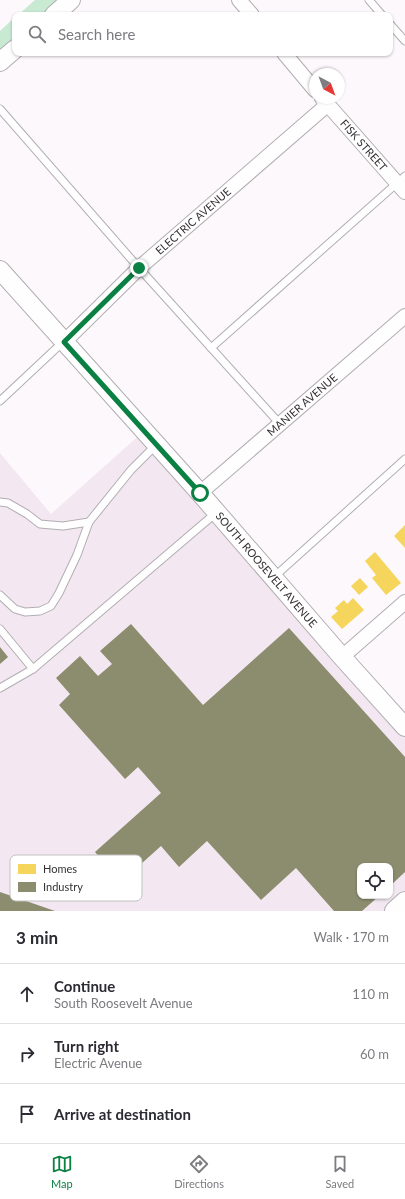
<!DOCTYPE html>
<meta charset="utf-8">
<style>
body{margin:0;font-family:Lato,sans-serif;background:#f2f2f3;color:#2b2b33}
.controls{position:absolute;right:12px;bottom:12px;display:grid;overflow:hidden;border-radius:8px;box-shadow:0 1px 3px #0004}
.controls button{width:36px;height:36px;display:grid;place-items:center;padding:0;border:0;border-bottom:1px solid #e1e1e2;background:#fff;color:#2b2b33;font:20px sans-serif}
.compass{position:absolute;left:309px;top:68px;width:36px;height:36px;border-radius:50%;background:#fff;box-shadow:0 1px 3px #0004;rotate:139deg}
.stop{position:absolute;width:12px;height:12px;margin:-9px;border:3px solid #0b8043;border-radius:50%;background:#fff}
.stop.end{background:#0b8043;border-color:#fff;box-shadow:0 1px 4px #0008}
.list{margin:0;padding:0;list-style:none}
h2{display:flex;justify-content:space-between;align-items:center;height:52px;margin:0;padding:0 16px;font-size:17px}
h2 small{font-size:13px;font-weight:400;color:#7c7c81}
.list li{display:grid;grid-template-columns:26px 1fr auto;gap:12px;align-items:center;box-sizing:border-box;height:60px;padding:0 16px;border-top:1px solid #e1e1e2}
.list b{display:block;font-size:15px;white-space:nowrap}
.list p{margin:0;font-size:13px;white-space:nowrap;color:#7c7c81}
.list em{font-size:13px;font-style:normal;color:#7c7c81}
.icon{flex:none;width:22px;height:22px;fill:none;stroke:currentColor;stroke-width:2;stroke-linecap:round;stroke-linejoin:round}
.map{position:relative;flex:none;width:405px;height:911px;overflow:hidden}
.search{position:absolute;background:#fff;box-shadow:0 1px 3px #0004;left:12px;right:12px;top:12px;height:44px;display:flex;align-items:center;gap:10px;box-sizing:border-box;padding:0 14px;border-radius:8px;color:#7c7c81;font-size:15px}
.sheet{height:232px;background:#fff}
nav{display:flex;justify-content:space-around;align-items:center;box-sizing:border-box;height:56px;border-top:1px solid #e1e1e2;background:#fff;font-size:11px;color:#7c7c81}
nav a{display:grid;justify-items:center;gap:2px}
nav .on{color:#0b8043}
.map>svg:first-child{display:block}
.built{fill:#f3e8f1;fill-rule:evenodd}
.forest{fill:#c8e9d2}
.homes{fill:#f6d55c}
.industry{fill:#8c8c6e}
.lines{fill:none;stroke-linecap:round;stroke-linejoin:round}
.service-casing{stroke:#b1aeb1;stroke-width:9}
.minor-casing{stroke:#b1aeb1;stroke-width:16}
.tertiary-casing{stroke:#b1aeb1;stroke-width:20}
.service{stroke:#fffeff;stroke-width:7}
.minor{stroke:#fffeff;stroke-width:14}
.tertiary{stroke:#fffeff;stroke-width:18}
.route{stroke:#0b8043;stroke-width:5}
.labels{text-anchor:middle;stroke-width:4;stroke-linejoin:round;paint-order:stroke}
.street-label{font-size:11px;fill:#343133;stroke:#fff}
.key{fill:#fff;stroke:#c2c1c2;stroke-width:1}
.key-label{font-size:11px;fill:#343133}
</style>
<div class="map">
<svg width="405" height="911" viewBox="0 0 405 911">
<rect width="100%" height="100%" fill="#fdf8fc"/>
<!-- built -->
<path class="built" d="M144,431L405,727V901L394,911H0V453L51,514ZM360,866H390V896H360Z"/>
<!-- forest -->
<g class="forest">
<path d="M35,0H71L54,15H18Z"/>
<path d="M15,17V49L0,62V31Z"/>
</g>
<!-- homes -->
<g class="homes">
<path d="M405,525V548L394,536Z"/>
<path d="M375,552L401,583L386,595L372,578L376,575L365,561Z"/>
<path d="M360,578L368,587L359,595L351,586Z"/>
<path d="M353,598L364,610L342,629L331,617L338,611L335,608L344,600L347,604Z"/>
</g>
<!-- industry -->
<g class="industry">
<path d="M131,624L203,705L289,628L405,757V872L390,886V866H360V896H379L362,911H334L296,868L261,900L207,841L179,867L161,846L121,882L95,852L161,793L138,767L125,779L59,705L70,694L56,678L80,656L98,676L112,664L100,651Z"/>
<path d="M0,647L8,657L0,664Z"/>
<path d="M0,892L55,911H0Z"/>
</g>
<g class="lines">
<defs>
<g id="service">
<path d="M369,0L382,15"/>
<path d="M390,24L405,41"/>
<path d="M0,109L139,268L280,424"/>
<path d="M211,348L405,176"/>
<path d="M0,401L63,342"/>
<path d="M0,502L8,503L27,514L40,524L63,526L89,522"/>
<path d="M274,577L405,459"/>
<path d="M0,595L15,609L25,612L40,611L51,606L59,593L77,555L89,522L131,470L156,445"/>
<path d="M0,629L33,669L217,512"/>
<path d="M0,688L33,669"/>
</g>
<g id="minor">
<path d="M239,0L252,15"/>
<path d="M284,53L315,90"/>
<path id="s1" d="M322,98L405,192"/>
<path id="s2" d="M64,342L139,268L327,105"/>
<path id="s3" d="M200,493L405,316"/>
<path d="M342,657L405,602"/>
</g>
<g id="tertiary">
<path d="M54,15L71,0"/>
<path d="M0,62L15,49"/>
<path id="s4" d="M0,270L200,493L342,657L405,727"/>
<path d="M394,911L405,901"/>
</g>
</defs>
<!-- service casing -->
<use href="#service" class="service-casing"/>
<!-- minor casing -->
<use href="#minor" class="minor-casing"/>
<!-- tertiary casing -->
<use href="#tertiary" class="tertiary-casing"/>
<!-- service -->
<use href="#service" class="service"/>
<!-- minor -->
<use href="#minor" class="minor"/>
<!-- tertiary -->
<use href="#tertiary" class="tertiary"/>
</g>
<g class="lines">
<!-- route -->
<path class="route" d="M139,268L64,342L200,493"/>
</g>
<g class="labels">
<!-- street labels -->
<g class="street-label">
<text dy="4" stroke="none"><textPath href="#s1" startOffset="63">FISK STREET</textPath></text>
<text dy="4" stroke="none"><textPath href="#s2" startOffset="177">ELECTRIC AVENUE</textPath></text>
<text dy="4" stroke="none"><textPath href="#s3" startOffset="135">MANIER AVENUE</textPath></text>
<text dy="4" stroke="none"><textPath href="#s4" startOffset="401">SOUTH ROOSEVELT AVENUE</textPath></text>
</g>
</g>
<!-- legend -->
<rect x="10" y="855" width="132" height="46" rx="6" class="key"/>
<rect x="18" y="864" width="18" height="10" fill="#f6d55c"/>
<rect x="18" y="882" width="18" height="10" fill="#8c8c6e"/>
<g class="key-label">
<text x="43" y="873">Homes</text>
<text x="43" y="891">Industry</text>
</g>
</svg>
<div class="controls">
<button><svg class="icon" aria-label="locate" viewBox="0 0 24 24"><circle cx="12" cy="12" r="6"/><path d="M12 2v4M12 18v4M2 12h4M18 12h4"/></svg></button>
</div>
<svg class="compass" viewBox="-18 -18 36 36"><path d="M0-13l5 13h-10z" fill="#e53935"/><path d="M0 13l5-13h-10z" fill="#7c7c81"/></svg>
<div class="stop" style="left:200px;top:493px"></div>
<div class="stop end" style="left:139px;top:268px"></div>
<div class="search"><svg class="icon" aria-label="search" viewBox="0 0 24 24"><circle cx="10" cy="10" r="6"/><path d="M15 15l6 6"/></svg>Search here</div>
</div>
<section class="sheet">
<h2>3 min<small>Walk · 170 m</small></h2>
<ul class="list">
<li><svg class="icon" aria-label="ahead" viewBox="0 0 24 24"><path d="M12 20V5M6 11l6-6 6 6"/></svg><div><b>Continue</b><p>South Roosevelt Avenue</p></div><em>110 m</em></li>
<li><svg class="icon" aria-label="right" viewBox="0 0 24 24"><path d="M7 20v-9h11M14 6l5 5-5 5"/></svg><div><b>Turn right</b><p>Electric Avenue</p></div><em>60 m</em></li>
<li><svg class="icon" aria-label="arrive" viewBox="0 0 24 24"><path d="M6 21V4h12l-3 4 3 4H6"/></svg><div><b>Arrive at destination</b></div></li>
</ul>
</section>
<nav>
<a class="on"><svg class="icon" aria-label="map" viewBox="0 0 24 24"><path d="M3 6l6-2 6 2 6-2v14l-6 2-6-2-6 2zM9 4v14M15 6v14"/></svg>Map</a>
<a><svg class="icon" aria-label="directions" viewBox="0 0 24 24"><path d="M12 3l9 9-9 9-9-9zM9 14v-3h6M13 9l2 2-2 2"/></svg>Directions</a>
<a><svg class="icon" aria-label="saved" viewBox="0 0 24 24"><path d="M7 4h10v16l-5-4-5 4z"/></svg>Saved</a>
</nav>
